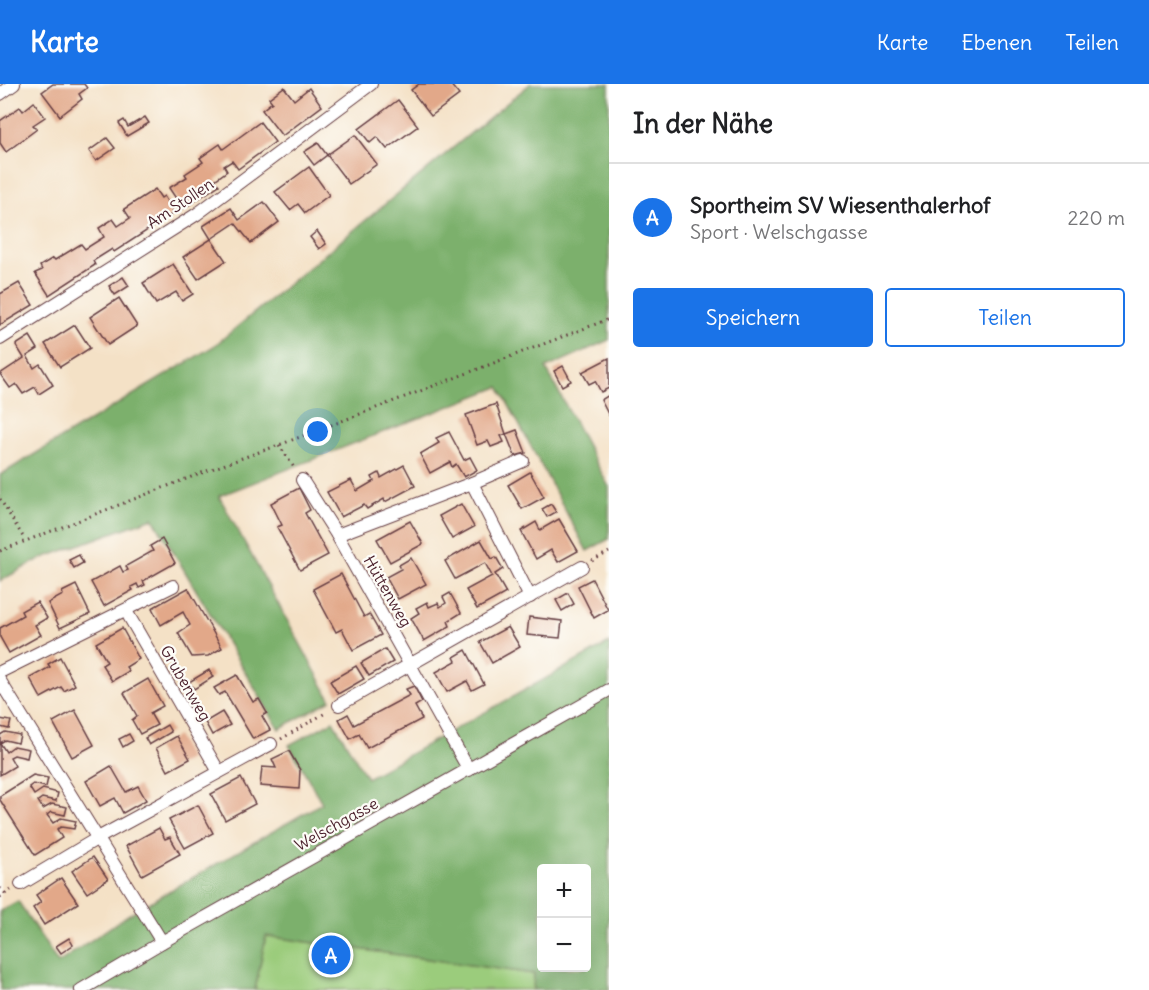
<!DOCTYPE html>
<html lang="de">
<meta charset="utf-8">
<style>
body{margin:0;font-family:Delius,sans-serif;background:#f6f6f6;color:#202124}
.controls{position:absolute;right:18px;bottom:18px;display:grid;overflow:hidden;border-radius:6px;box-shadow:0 6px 24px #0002}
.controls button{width:54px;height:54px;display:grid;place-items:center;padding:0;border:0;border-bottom:2px solid #e0e0e0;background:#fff;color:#202124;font:30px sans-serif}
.you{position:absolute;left:318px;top:348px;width:21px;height:21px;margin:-15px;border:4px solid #fff;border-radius:50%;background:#1a73e8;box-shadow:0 0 0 9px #1a73e833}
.badge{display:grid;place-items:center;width:39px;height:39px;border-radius:50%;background:#1a73e8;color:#fff;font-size:20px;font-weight:700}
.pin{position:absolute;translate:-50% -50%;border:3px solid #fff;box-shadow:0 2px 6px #0006}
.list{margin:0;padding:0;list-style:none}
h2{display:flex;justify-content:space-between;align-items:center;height:78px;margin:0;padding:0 24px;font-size:26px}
h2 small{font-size:20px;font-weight:400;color:#757577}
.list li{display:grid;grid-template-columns:39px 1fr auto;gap:18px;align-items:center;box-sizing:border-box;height:108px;padding:0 24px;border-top:2px solid #e0e0e0}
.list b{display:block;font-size:22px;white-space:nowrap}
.list p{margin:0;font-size:20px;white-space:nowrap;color:#757577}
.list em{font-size:20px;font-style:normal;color:#757577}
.actions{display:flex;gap:12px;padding:18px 24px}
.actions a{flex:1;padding:14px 0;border:2px solid #1a73e8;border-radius:6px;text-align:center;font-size:21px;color:#1a73e8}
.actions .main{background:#1a73e8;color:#fff}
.map{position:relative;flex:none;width:609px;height:906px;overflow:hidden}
header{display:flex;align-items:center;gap:36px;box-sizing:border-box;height:84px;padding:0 30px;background:#1a73e8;color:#fff}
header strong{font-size:28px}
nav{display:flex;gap:33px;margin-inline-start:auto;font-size:21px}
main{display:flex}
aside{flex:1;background:#fff}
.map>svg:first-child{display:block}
.green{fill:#9bcc7c;stroke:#727654;stroke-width:1.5}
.forest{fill:#7cb06c;stroke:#63684c;stroke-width:1.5;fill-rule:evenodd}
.building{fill:#e2a889}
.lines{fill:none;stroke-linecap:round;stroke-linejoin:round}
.minor-casing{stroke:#643c42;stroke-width:14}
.path{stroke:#643c42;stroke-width:3;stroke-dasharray:1.5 4.5;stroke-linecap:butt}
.minor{stroke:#fff;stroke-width:12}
.labels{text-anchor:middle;stroke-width:4.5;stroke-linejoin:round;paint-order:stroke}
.street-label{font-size:16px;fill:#4a1f2b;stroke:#fdfcf7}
</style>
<header>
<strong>Karte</strong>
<nav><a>Karte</a><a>Ebenen</a><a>Teilen</a></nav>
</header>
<main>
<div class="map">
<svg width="609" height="906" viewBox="0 0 609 906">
<rect width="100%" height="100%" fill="#fdfcf7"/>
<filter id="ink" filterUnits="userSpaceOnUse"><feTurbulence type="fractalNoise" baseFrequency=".0167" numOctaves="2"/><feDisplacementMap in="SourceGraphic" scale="12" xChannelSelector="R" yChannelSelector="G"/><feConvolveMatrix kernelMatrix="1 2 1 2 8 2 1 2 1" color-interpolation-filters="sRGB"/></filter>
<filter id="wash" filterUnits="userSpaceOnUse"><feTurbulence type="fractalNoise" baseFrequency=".008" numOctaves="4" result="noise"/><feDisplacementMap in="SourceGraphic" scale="24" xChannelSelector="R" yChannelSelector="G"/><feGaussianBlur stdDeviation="1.35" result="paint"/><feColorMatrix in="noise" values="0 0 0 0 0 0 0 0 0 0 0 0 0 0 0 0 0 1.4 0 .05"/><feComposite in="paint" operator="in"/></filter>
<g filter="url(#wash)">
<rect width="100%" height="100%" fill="#f4e1c6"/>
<!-- green -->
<path class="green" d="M265,852L535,890L533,906H255Z"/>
<!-- forest -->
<g class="forest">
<path d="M530,0H609V256L546,284L609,403V455L587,467L499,303L219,412L331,616L279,645L153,434L40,475L0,497V391L214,262Z"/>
<path d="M609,559V906H533L534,890L266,852L255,906H1L0,827L18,817L58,879L128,831L322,719L289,661L333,637L367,694ZM542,784H586V884H542Z"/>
</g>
<g id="blocks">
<!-- building -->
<g class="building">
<path d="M53,0H84L87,4L79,10L82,15L60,32L42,8Z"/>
<path d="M419,0H450L459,11L431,32L411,6Z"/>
<path d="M284,3L294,16L309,4L322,22L282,52L262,26L272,18L269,14Z"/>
<path d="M398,16L418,42L387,65L377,53L370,59L359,45Z"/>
<path d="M34,18L45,33L33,41L37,45L6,68L0,59V37L20,23L23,27Z"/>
<path d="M145,33L149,39L127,52L119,39L124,36L128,43Z"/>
<path d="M260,38L275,58L238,85L232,77L224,82L227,87L215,96L219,101L183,125L169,104L187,93L185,90L203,78L200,74L220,60L223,65Z"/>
<path d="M355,51L377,80L349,100L327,71Z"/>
<path d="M107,54L115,64L96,77L89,67Z"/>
<path d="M318,59L327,71L314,81L304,68Z"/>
<path d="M309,83L329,111L305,129L298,120L290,126L275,108Z"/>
<path d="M155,105L161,114L164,112L174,129L114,168L112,165L93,177L95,181L49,211L35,189L42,186L40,182L53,174L55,176L81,160L85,165L104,153L99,144L113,135L118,142L130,134L124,125Z"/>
<path d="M264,118L279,138L251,159L235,139L211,155L203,142L231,124L239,136Z"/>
<path d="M317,147L326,160L319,165L310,153Z"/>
<path d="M211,155L226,177L198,195L183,173Z"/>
<path d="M173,180L193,210L182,217L176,208L156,220L143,199Z"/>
<path d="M123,193L129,202L115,211L109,202Z"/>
<path d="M19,199L33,221L0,241V210Z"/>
<path d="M119,214L137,242L108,261L90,233Z"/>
<path d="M75,241L90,264L60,283L45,260Z"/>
<path d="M30,252L38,265L27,272L34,284L40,280L53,301L39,310L35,303L23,310L16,300L10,304L0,290L24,274L16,261Z"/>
<path d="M609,274V304L601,308L595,297L589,300L582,288Z"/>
<path d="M563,282L571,297L562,302L554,287Z"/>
<path d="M609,311V332L601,316Z"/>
<path d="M496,320L506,350L501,352L504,358L491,363L488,357L477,361L466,331Z"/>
<path d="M517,346L526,369L515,372L506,350Z"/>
<path d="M449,348L464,376L470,373L477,386L464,393L456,380L452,383L450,378L430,389L420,370L439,359L436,354Z"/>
<path d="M404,381L415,402L385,418L384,415L367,425L364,421L341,433L327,408L351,396L357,407L374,397L372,393L379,389L381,394Z"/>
<path d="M530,388L544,413L522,425L508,401Z"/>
<path d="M299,404L310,426L305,429L328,471L300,486L277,443L282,441L271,419Z"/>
<path d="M461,420L474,443L452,455L439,432Z"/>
<path d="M551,420L556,428L547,433L542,425Z"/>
<path d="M559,435L578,467L558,478L551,466L536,475L521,447L536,438L540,446Z"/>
<path d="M410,437L423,460L390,478L377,455Z"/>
<path d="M162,455L175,479L143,497L145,501L139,504L137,500L131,503L133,506L104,522L91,498L120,482L123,488L128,486L126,482L153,467L150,462Z"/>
<path d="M481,456L492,475L496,473L503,485L495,490L506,509L477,525L466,506L492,492L485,479L455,495L445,477Z"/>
<path d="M79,471L83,479L74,484L69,476Z"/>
<path d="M411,474L426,500L398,515L386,493L401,485L399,481Z"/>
<path d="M341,490L364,533L369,530L381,551L353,566L342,545L336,548L313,505Z"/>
<path d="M592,495L608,526L594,534L578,502Z"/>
<path d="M76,501L90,530L60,544L48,519L63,511L62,508Z"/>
<path d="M188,504L222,564L208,572L192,573L178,549L190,541L183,528L161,541L152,524Z"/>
<path d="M450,509L461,529L448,537L450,542L424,557L411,534L419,529L416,524L427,518L429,523L438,519L440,523L446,519L443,513Z"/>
<path d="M568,509L574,520L562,527L556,516Z"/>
<path d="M37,518L47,534L35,541L41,551L9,569L0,553V544L23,531L21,527Z"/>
<path d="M529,533L562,537L560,554L527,551Z"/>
<path d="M508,543L520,563L492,579L480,558Z"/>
<path d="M122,544L139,575L126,583L129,587L112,597L102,581L107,578L96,559Z"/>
<path d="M385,565L393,578L369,592L361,579Z"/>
<path d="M466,566L484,600L472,606L467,597L447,608L436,588L456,577L454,573Z"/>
<path d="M60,573L75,601L64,607L61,603L41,614L30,594L50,583L48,580Z"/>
<path d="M356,582L364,595L338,610L330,597Z"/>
<path d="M209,586L213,593L194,605L189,598Z"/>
<path d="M237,591L253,618L259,615L267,629L262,632L270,646L253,655L225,608L219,611L214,604Z"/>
<path d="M148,595L163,622L150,629L157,641L140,650L132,636L137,632L124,609Z"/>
<path d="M414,602L422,618L415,622L422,635L367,664L359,650L350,655L339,635L348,630L354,641L410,611L406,605Z"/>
<path d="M75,626L94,661L72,673L53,638Z"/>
<path d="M222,628L230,641L212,651L205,638Z"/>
<path d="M0,635L11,637L9,645L0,643Z"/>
<path d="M167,641L171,648L149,661L145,654Z"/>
<path d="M5,648L20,651L18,659L5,656L0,659L6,668L14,662L29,665L27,674L14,671L10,673L15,682L0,691V651Z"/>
<path d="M129,650L133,657L123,663L119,655Z"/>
<path d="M177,652L190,675L168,687L156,664Z"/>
<path d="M289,667L300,686L299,705L260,702L262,683L276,684L272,675Z"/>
<path d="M111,682L126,708L138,702L146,716L123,729L115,714L100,722L86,697Z"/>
<path d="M33,691L48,694L46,703L33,700L29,703L34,711L43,705L58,709L56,717L42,714L38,717L43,725L52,720L67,723L65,731L51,728L47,731L53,739L61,734L76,737L74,745L61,743L57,745L62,754L35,771L0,716V712Z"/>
<path d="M241,694L255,720L225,736L211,710Z"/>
<path d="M198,721L213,749L185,764L169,736Z"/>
<path d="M159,744L165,755L170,753L180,770L142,791L126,762Z"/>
<path d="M93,773L108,795L87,809L72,787Z"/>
<path d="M61,794L78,819L44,841L33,824L41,818L36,811Z"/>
<path d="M69,854L73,861L61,869L56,862Z"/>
</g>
</g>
</g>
<g filter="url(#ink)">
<use href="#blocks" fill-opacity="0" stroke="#643c42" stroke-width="1.5"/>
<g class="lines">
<defs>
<g id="minor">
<path d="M0,10L14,0"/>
<path d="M0,255L197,130L371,0"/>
<path d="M302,396L337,451L469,686"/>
<path d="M472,399L530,513"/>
<path d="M337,451L472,399L523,377"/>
<path d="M126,527L219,688"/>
<path d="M0,588L173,502"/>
<path d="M0,597L162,858"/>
<path d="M339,621L582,483"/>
<path d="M21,800L98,754L271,660"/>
<path d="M81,906L162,858L609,606"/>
</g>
</defs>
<!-- minor casing -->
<use href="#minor" class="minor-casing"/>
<!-- path -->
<g class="path">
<path d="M279,361L295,385"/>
<path d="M0,415L25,456"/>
<path d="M0,467L217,383L279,361L609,235"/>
<path d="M592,477L609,468"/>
<path d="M281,655L327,628"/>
<path d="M0,804L6,810"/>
<path d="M0,813L11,806"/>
</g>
<!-- minor -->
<use href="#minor" class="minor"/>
</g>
</g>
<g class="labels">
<!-- street labels -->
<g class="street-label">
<text transform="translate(180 119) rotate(-34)" y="6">Am Stollen</text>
<text transform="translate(388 507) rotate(60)" y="6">Hüttenweg</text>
<text transform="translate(186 599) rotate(60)" y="6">Grubenweg</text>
<text transform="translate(336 740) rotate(-29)" y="6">Welschgasse</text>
</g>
</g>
</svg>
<div class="controls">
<button>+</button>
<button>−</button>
</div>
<div class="you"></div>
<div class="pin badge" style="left:331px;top:871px">A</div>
</div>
<aside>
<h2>In der Nähe<small></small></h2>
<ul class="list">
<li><span class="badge">A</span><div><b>Sportheim SV Wiesenthalerhof</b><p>Sport · Welschgasse</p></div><em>220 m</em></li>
</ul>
<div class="actions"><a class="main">Speichern</a><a>Teilen</a></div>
</aside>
</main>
